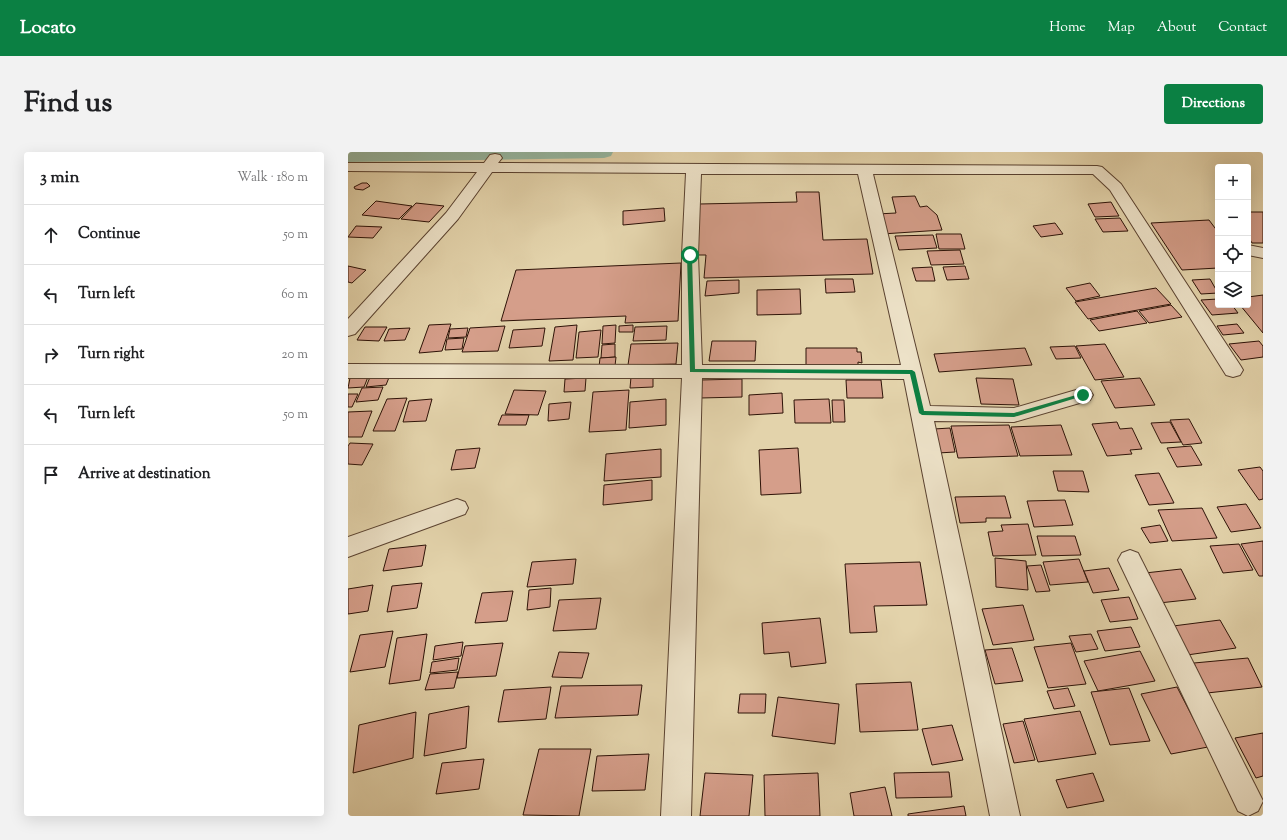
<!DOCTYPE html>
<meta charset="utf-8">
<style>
body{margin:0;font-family:"Sorts Mill Goudy",serif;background:#f2f2f2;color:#202124}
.controls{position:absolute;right:12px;top:12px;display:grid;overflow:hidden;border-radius:4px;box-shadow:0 4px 16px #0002}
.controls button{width:36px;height:36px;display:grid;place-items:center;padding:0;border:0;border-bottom:1px solid #e0e0e0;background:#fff;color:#202124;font:20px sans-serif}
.stop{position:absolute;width:12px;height:12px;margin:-9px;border:3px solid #0b8043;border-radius:50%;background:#fff}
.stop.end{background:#0b8043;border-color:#fff;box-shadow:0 1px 4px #0008}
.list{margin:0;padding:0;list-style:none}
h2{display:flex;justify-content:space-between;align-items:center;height:52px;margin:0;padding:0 16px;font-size:17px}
h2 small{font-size:13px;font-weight:400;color:#757577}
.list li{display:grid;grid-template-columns:26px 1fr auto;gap:12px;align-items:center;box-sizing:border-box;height:60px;padding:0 16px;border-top:1px solid #e0e0e0}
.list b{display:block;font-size:15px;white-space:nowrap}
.list em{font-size:13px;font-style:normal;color:#757577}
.icon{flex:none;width:22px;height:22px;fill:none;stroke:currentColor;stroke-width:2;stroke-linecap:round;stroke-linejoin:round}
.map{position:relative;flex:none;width:915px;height:664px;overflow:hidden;border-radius:4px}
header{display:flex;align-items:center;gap:24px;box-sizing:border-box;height:56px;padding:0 20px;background:#0b8043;color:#fff}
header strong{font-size:19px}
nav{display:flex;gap:22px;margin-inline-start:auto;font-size:14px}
.intro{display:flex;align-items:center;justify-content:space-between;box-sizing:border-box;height:96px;padding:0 24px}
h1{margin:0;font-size:28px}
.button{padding:10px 18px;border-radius:4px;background:#0b8043;color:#fff;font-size:14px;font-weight:700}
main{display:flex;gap:24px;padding:0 24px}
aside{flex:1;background:#fff;border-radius:4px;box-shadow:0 4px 16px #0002}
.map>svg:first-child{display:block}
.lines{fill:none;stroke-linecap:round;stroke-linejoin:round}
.canal{fill:#96b9a4;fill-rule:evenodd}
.building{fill:#d59e8a;stroke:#2d1207}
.minor-casing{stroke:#5a4230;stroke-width:2}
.minor{fill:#ede2c8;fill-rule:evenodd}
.route{fill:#0b8043}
</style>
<header>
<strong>Locato</strong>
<nav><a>Home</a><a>Map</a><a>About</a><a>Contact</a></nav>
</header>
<div class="intro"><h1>Find us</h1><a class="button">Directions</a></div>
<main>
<aside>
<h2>3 min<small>Walk · 180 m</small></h2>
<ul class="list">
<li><svg class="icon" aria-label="ahead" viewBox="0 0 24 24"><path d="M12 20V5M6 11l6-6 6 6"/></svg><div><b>Continue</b></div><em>50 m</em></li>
<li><svg class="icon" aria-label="left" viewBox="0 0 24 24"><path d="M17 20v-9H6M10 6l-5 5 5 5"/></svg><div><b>Turn left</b></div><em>60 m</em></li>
<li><svg class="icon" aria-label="right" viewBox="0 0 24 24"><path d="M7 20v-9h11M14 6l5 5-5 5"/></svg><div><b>Turn right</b></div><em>20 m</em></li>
<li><svg class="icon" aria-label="left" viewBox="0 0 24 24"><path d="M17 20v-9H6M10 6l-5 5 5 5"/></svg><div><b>Turn left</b></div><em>50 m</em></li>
<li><svg class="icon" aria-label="arrive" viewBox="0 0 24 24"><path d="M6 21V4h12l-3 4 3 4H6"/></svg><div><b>Arrive at destination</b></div></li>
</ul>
</aside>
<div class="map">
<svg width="915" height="664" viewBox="0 0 915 664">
<rect width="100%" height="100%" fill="#e3d3ab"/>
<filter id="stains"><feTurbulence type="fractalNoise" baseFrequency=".005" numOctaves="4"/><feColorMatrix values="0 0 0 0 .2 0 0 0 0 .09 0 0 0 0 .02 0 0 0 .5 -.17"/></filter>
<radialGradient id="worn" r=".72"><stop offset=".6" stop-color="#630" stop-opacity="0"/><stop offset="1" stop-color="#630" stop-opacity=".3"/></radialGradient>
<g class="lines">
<!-- canal -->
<path class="canal" d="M0,0H265L263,4L256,6L0,10Z"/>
</g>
<!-- building -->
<g class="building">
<path d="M14,31H19L22,34L15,38L7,37L6,35Z"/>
<path d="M448,40H471L475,88L519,87L525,122L356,126L358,103H346L351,52L449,50Z"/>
<path d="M567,44L572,55L579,54L589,63L594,78L534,82L529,62L548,61L544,45Z"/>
<path d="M28,49L64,54L51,67L14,63Z"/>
<path d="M763,50L771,64L747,65L740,52Z"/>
<path d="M68,51L96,54L81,70L53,67Z"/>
<path d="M316,56L317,69L275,73V59Z"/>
<path d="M900,60H915V91H904L900,84Z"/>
<path d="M772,66L780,79L755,80L747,67Z"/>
<path d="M861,68L870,80V116L834,118L803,71Z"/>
<path d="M707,71L715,82L693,85L685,74Z"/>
<path d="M8,74L34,75L25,86L0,85Z"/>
<path d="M588,82H613L617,97H591Z"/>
<path d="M585,83L589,96L551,98L547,84Z"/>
<path d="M612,98L616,112L583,113L579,99Z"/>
<path d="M333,111L330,169L277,171L278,164L153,169L168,118Z"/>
<path d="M0,114L18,118L4,131L0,130Z"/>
<path d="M617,114L621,127L599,128L595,115Z"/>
<path d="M584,115L587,129H568L564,116Z"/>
<path d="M477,127H505L507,140L478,141Z"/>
<path d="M862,127L870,141L853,142L844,128Z"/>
<path d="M391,128V141L357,144L359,129Z"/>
<path d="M742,131L752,144L728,149L718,136Z"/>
<path d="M808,136L823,152L740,167L727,150Z"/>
<path d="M452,137L453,162L409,163V138Z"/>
<path d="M915,143V181L892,153H900V145Z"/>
<path d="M870,147V153H884L890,161L864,163L853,148Z"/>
<path d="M823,153L834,165L801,171L791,159Z"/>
<path d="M789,159L799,171L751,179L742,168Z"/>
<path d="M103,172L94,199L71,201L81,173Z"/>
<path d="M889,172L896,181L875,183L869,174Z"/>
<path d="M229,173L225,208L201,209L207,175Z"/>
<path d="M268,173L267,191L254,192L255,174Z"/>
<path d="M285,173V180H271V174Z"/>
<path d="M157,174L150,199L114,200L122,176Z"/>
<path d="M319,174L318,188L285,189L287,175Z"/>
<path d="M17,175H39L31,189L9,188Z"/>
<path d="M62,176L57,188L36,189L41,177Z"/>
<path d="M120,176L118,185L100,186L102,177Z"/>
<path d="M197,176L194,194L161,196L165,178Z"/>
<path d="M253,178L250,205L228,206L231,180Z"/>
<path d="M116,186L114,197L97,198L99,187Z"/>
<path d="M364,189H408L407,209H361Z"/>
<path d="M911,189L915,194V205L893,208L881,192Z"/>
<path d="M330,191L328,212L280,213L283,192Z"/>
<path d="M267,192V205L253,206L254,193Z"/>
<path d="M757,192L776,225L747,228L728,194Z"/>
<path d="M727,194L733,206L708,207L702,195Z"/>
<path d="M458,196H509V200H513L514,211L510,210V215H458Z"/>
<path d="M677,196L684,213L591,220L586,202Z"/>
<path d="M268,205L267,214L251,215L252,206Z"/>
<path d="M42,223L38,233L18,235L22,225Z"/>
<path d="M305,223V235L282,236L283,225Z"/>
<path d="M20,225L16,235L0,236L2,226Z"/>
<path d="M238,226L237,239L216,240L217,227Z"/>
<path d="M628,226L665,227L671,253L633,252Z"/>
<path d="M792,226L807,253L767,256L753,229Z"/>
<path d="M394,227V245L352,246L353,228Z"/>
<path d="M498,228H533L535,246H499Z"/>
<path d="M35,235L30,248L8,250L14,236Z"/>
<path d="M166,238L198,239L190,263L157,262Z"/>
<path d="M281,238L278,278L241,280L245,240Z"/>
<path d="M434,241L435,261L401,263V243Z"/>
<path d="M0,242H10L4,255H0Z"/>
<path d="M59,246L47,279H25L39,247Z"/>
<path d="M84,247L78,269L55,270L61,249Z"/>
<path d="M318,247V273L281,276L282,250Z"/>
<path d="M481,247L483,271H447L446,248Z"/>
<path d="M484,248H496L497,270H485Z"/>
<path d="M223,250L221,267L200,269L201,252Z"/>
<path d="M24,259L14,285H0V260Z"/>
<path d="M154,263H181L178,273H150Z"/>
<path d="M841,267L854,291L835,293L822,268Z"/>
<path d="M769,270L772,277L784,276L794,297L782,298L784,302L759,304L744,272Z"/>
<path d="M822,270L833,290L813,291L803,271Z"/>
<path d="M661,273L670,304L610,306L603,274Z"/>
<path d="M713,273L724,303L672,304L663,275Z"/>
<path d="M602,276L607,300L590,301L586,277Z"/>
<path d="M2,291L25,292L14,313L0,312V294Z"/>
<path d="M843,294L854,313L829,315L819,296Z"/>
<path d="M132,296L127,316L103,318L108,298Z"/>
<path d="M450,296L453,341L413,343L411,298Z"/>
<path d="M313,297V325L256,329L258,302Z"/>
<path d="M912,315L915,319V347L911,348L890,318Z"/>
<path d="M705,319H735L741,340L710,339Z"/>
<path d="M811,321L826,351L801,353L787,323Z"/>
<path d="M304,328V348L255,353L256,333Z"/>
<path d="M657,344L663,366H638V370L612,371L607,345Z"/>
<path d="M717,348L725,373L686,375L679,349Z"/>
<path d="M898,352L913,376L883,380L869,355Z"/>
<path d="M854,356L869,386L824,389L810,358Z"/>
<path d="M680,372L688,403L645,404L640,380L655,379L653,373Z"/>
<path d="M812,373L820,389L802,391L793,376Z"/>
<path d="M689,384H727L733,403L694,404Z"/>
<path d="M915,389V424H911L893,392Z"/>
<path d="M891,392L905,418L875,421L862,394Z"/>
<path d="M78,393L74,414L35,419L41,397Z"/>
<path d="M647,406L678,409L680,438L648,435Z"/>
<path d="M228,407L225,432L179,435L184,410Z"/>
<path d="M731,407L740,430L702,433L695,410Z"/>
<path d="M572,410L579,453L526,454L529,480L502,481L497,412Z"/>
<path d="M693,413L702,439L688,440L679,414Z"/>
<path d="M761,416L771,438L745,441L736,419Z"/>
<path d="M833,417L848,447L811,451L797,421Z"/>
<path d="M74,431L69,456L39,460L44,434Z"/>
<path d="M25,433L20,459L0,462V437Z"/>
<path d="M203,436L202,455L179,458L181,438Z"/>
<path d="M165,439L159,469L127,471L134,441Z"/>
<path d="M781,445L790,467L762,470L753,448Z"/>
<path d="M253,446L248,477L205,479L211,448Z"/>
<path d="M675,453L686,488L645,493L634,457Z"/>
<path d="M472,466L478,511L443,515L441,500L416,502L414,471Z"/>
<path d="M872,468L888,496L839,503L825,474Z"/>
<path d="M783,475L792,495L757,499L749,479Z"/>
<path d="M45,479L37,515L2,520L12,483Z"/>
<path d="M79,482L72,528L41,532L49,486Z"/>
<path d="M743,482L750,497L728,500L721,484Z"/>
<path d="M115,490L113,504L85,508L87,494Z"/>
<path d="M155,491L148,524L109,526L117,494Z"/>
<path d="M723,491L738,532L700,536L686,495Z"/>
<path d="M664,496L675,529L647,532L637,498Z"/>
<path d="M792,499L807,529L750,539L736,509Z"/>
<path d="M211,500L241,501L234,526L204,525Z"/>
<path d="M111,506L109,518L82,521L84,510Z"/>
<path d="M900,506L914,535L859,541L846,511Z"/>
<path d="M110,520L106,536L77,538L82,522Z"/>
<path d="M563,530L570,578L512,580L508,532Z"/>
<path d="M294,533L290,563L207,566L213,534Z"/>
<path d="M203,535L198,567L150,570L156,538Z"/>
<path d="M829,535L860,595L823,602L793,542Z"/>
<path d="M720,536L727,554L706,557L699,539Z"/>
<path d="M781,536L802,589L762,593L743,540Z"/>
<path d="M392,542H418L417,561H390Z"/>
<path d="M430,545L491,552L487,592L424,584Z"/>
<path d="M121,554L118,596L76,604L81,562Z"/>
<path d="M732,559L748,602L690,610L676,567Z"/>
<path d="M68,560L65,606L5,621L11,573Z"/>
<path d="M675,569L687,608L666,611L655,572Z"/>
<path d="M604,573L615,608L584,613L574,577Z"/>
<path d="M915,581V624L908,626L887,586Z"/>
<path d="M191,597H243L231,664L175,663Z"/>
<path d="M301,602L297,638L244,639L249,604Z"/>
<path d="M136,607L131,637L88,642L94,611Z"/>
<path d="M601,620L604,645L548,646L546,621Z"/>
<path d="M357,621L405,623L401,664H352Z"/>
<path d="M470,621L472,664H417L416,623Z"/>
<path d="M745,621L756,649L719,656L708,628Z"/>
<path d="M537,635L544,664H506L502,641Z"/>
<path d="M616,654L618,664H560V662Z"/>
</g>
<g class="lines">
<defs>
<g id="minor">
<path d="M147,2L152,3L154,6L150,11L749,14L754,15L773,32L892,213L895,218L892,223L885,225L878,223L762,38L745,22H525L582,254L666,256L735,236L742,238L745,243L742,248L666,270L586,269L672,664H642L556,227L354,226L343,664H313L334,226H0V212L334,213V103L338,21L144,20L110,67L7,182L0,184V167L98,61L129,20L0,19V11H136L142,3ZM353,22H510L553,213H354L350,103Z"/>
<path d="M900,93L915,96V106L900,103Z"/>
<path d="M109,347L117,350L120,356L117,362L0,405V385Z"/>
<path d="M782,398L790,401L910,639L915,649L910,659L900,664L890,659L770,408L774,401Z"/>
</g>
</defs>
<!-- minor casing -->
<use href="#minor" class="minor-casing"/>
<!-- minor -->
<use href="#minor" class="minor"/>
</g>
<!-- route -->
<path class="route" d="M342,102L344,103L347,217L564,218L567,220L576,259L666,261L735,241L738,243L666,265L574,263L571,261L562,222L342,220L339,103Z"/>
<rect width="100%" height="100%" filter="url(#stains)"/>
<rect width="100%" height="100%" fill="url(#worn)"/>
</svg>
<div class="controls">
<button>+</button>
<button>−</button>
<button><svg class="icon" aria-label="locate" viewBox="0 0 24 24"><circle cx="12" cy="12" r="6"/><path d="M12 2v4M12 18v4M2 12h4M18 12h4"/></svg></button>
<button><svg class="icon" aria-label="layers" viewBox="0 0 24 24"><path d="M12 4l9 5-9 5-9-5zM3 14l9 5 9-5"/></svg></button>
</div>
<div class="stop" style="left:342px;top:103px"></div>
<div class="stop end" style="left:735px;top:243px"></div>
</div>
</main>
